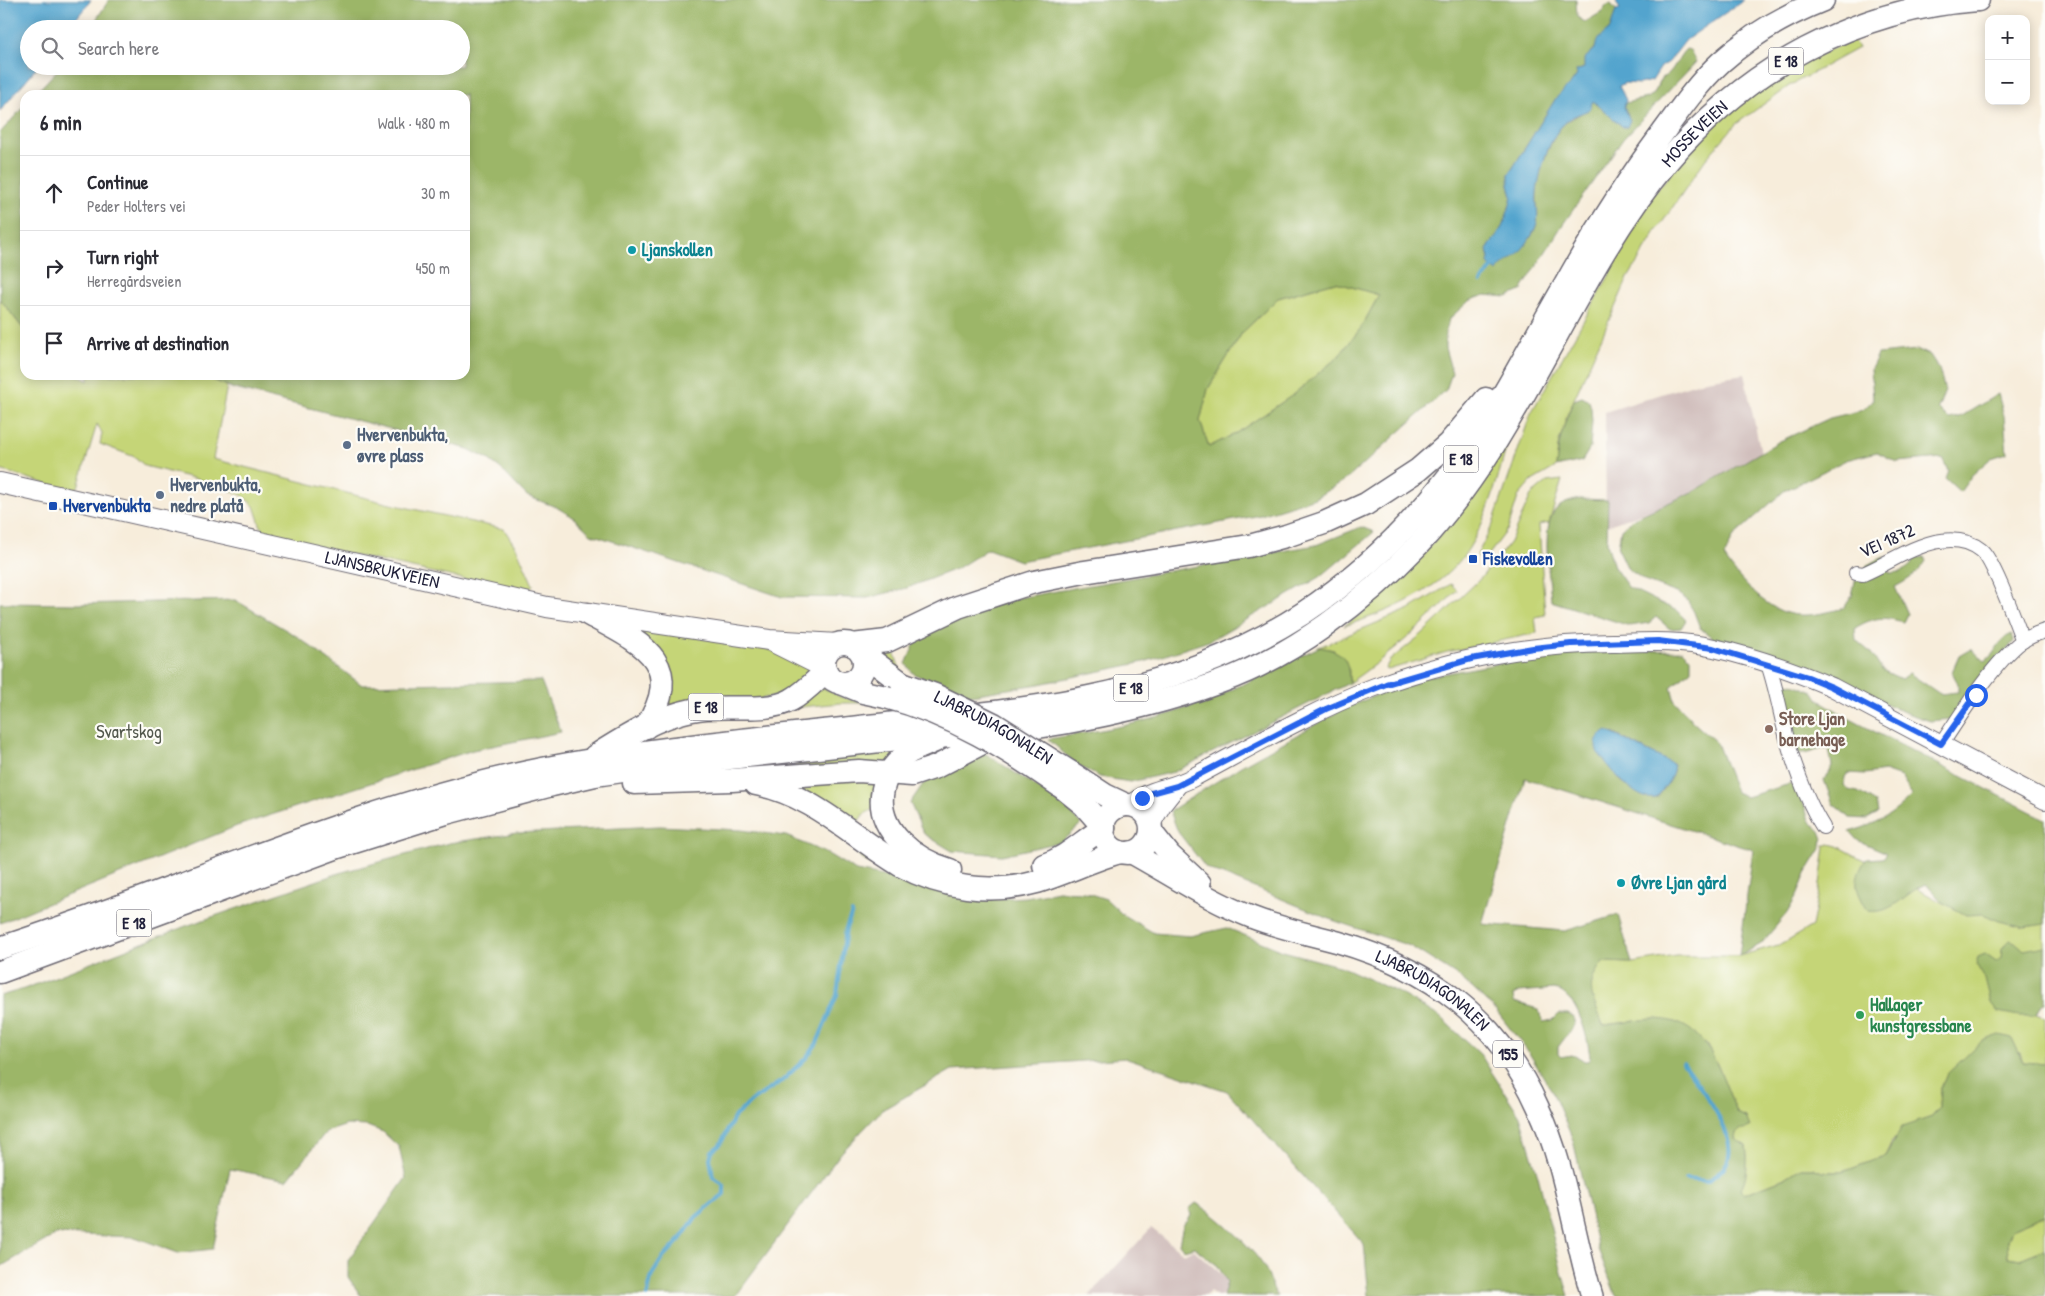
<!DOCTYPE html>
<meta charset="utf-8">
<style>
body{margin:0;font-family:"Patrick Hand",sans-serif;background:#f7f7f7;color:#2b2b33}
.controls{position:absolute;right:15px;top:15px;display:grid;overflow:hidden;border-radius:10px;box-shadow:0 2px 12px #0003}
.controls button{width:45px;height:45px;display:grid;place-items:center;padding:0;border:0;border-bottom:1px solid #e1e1e2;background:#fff;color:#2b2b33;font:25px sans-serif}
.stop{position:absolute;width:15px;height:15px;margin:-11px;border:4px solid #2563eb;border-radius:50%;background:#fff}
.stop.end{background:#2563eb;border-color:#fff;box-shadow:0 1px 5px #0008}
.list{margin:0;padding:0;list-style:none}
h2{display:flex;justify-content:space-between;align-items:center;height:65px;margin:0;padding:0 20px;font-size:21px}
h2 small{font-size:16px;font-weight:400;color:#7c7c81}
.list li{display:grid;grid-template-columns:32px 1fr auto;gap:15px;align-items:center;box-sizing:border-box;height:75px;padding:0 20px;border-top:1px solid #e1e1e2}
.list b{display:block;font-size:19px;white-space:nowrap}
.list p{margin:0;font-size:16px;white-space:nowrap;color:#7c7c81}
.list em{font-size:16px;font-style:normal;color:#7c7c81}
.icon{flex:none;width:28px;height:28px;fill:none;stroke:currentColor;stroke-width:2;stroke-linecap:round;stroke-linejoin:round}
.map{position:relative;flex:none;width:2045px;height:1296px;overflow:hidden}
.search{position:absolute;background:#fff;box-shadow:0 2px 12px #0003;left:20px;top:20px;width:450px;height:55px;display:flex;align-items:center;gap:12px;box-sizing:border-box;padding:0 18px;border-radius:28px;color:#7c7c81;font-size:19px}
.panel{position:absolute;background:#fff;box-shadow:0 2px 12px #0003;left:20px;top:90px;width:450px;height:290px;border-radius:15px}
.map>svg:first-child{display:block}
.industrial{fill:#d1bfbd}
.green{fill:#c5d577;stroke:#747c59}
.forest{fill:#9cb668;stroke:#5f6c52;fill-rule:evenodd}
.water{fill:#53a4ce;stroke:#3a6384}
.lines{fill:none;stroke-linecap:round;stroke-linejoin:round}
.stream{stroke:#53a4ce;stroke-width:4}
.minor-casing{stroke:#6d6973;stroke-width:16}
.tertiary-casing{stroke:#6d6973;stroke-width:20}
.secondary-casing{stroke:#6d6973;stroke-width:22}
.primary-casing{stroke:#6d6973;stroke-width:24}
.trunk-casing{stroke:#6d6973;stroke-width:25}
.minor{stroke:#fff;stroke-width:14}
.tertiary{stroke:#fff;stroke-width:18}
.secondary{stroke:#fff;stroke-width:20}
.primary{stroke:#fff;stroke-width:21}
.trunk{stroke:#fff;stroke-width:22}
.trunk-bridge-casing{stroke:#6d6973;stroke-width:25;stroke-linecap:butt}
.trunk-bridge{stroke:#fff;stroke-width:22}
.route{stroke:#2563eb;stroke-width:6}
.culture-dot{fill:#0f9aa8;stroke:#fdfcf7;stroke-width:2}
.service-dot{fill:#5c6f8a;stroke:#fdfcf7;stroke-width:2}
.transit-dot{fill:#1a4fb4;stroke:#fdfcf7;stroke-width:2}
.education-dot{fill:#8d6e63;stroke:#fdfcf7;stroke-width:2}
.leisure-dot{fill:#2e9e5b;stroke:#fdfcf7;stroke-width:2}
.labels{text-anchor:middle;stroke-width:4.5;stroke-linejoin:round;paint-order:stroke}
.shield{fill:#fdfcf7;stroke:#646373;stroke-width:1}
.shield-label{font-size:16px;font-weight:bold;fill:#22223b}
.street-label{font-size:18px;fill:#22223b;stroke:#fdfcf7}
.culture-label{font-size:18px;font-weight:bold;fill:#0d838f;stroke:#fdfcf7;text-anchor:start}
.service-label{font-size:18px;font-weight:bold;fill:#4e5e75;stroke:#fdfcf7;text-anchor:start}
.transit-label{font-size:18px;font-weight:bold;fill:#164399;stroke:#fdfcf7;text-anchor:start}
.education-label{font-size:18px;font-weight:bold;fill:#785e54;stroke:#fdfcf7;text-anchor:start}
.park-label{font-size:18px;fill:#53584d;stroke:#fdfcf7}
.leisure-label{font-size:18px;font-weight:bold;fill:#27864d;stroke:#fdfcf7;text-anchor:start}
</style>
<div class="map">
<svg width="2045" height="1296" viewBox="0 0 2045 1296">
<rect width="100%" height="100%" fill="#fdfcf7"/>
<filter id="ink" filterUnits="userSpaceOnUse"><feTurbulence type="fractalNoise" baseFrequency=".02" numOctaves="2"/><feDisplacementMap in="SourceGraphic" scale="10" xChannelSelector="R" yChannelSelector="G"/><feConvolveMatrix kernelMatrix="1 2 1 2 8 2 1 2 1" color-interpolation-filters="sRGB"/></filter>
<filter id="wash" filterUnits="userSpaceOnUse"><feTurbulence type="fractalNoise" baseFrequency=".0096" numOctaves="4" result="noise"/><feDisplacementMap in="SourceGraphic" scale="20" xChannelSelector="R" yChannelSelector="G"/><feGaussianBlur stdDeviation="1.12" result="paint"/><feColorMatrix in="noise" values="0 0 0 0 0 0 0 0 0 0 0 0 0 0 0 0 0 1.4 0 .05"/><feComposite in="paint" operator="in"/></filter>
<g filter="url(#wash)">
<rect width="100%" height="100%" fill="#f7eddb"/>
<!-- industrial -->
<g class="industrial">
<path d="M1744,374L1763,462L1709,489L1606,526L1605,412L1706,380Z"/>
<path d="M1151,1228L1184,1254L1193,1249L1220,1273L1226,1281L1224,1291L1221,1296H1217L1210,1291L1206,1296H1089Z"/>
</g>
<!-- green -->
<g class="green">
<path d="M1853,39L1858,48L1789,86L1736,124L1705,160L1655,233L1628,278L1567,415L1558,446L1556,467L1532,481L1518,497L1508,529L1484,561L1477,555L1492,526L1531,413L1610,274L1630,231L1653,194L1703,136L1731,110L1786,70Z"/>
<path d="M1335,282L1379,295L1361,328L1338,357L1290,397L1238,432L1209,447L1200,421L1208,389L1242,333L1278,298Z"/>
<path d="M0,299L25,331V375H77L88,381L89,375H202L227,386L213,459L386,503L504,529L517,549L533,585L528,593L264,536L254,506L242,495L209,482L145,466L135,457L100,444L102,433L97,424L78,487L71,491L0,470Z"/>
<path d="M1508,441C1498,477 1489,516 1469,548C1443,590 1389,612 1344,626C1416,576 1459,510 1508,441Z"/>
<path d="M1562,480L1549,523L1539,525L1545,615L1535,617L1537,633L1447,652L1388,670L1385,669L1390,660L1421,635L1478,581L1500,555L1510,542L1531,495L1547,482Z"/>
<path d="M1451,584L1457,590C1424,625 1388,656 1349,683V670L1334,650L1319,647L1410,609Z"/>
<path d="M629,628L759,645L812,669L788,695L666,711V701Z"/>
<path d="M890,639L900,670L887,663L871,642Z"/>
<path d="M821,687L841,697L863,703H841L791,708Z"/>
<path d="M906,743L886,767L765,773L695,767Z"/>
<path d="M880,776L872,810L864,814L854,827L779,782Z"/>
<path d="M855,842L880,864L879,865C864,864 856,857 855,842Z"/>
<path d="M1830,844L1838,846L1943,903L1998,914L2045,917V967L2037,1014L2045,1017V1064L2023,1062L2020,1053L1958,1065L1947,1074L1941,1088L1940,1107L1932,1117L1921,1121L1892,1141L1885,1156L1843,1172H1822L1813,1168H1801L1785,1178L1744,1194L1740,1190L1747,1157L1746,1146L1735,1140L1736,1132L1740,1128L1745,1129L1746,1117L1737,1113L1717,1064L1706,1044L1656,1019L1603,1025C1593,998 1582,987 1603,962L1632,963L1676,956H1739L1782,944L1812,926L1819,892L1825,846Z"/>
<path d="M2045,1215V1249L2020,1259L2008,1257L2007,1240L2011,1229Z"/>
</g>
<!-- forest -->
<g class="forest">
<path d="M109,0H1576L1577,17L1585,22L1602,12L1607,5L1611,4L1616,10C1614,34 1590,46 1584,68L1576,71L1577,75L1572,82L1556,98L1509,174V185L1512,196L1509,208L1504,224L1487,250L1489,260L1499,268C1513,256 1534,242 1537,221C1539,213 1536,203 1537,194C1538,175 1546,152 1555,136C1566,115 1584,118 1593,101L1623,127H1627L1628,114L1624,107L1625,103L1647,98L1654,94L1661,78C1674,74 1677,57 1686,49L1690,50L1696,62L1623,139L1561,227L1521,291L1507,297L1485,295L1469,301L1449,319L1445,335V348L1452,373L1446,390L1347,479L1315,498L1261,515L1020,561L988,549L958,568L907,588L867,598L782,597L591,534L573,517L556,507L527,496L500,468L488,459L468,449L232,388L202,375H465V95H34L61,66H461V29H90ZM1335,282L1379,295L1361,328L1338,357L1290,397L1238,432L1209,447L1200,421L1208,389L1242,333L1278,298Z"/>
<path d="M25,105V331L0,299V133Z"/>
<path d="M1917,350L1930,355L1939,369L1945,391L1938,408L1949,419L1962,416L1998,394L2004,416L2007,453L1991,458L1972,475L1960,492L1945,478L1948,470L1942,458L1897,462L1877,452L1846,460L1784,491L1734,536L1724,557C1738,579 1769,614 1798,615C1813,616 1829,612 1844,608L1852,596L1855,581L1867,578V565L1884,557L1889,573C1902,573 1909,569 1916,558L1924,557L1926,561C1918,574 1908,580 1895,587L1907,614L1903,622C1882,616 1874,617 1855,628L1856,640L1871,653L1882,670L1901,679L1909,673L1940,694L1958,692V684L1952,672L1959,656L1971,649L1985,661C1998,652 1997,640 2012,634L2014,641L1951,719L1930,721L1906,713L1836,680L1778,663L1714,639L1700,628L1694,612L1687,600L1677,593L1647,582L1628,569L1618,548L1621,529L1634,518L1693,492L1778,442L1830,418L1863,410L1873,400L1871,369L1878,354Z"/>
<path d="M1582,397L1589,401L1591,408L1592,421L1590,448L1582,461L1556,467C1558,443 1564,422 1574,400Z"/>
<path d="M1581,499L1608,500L1607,543L1614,567L1628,587L1677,611L1686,620L1681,628L1670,629L1656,617L1649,623L1630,626L1551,601C1550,579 1541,530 1554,512C1560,503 1571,501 1581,499Z"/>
<path d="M1361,527L1374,532L1320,577L1209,641L1144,662L1039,684L965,696L914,674L906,664L917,638L940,624L1012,599L1316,545Z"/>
<path d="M235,600L298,637L362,685L541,681L561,732L473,750L237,826L0,923V603L77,604Z"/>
<path d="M1319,647C1344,651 1349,659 1349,683L1174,772L1130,782L1100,777L1078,766L1048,739C1090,732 1132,726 1172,713C1223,697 1271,670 1319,647Z"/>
<path d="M1683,650L1691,658V670L1671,687L1675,701L1693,722L1717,743L1736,792L1746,797L1790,784L1800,793L1809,820L1820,831L1823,839L1822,847L1806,873L1798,894L1787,913L1761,944L1739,956L1753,850L1525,778L1482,924L1565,931L1618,915L1632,963L1603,962C1583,987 1593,998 1603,1025C1621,1024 1639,1019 1657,1019C1709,1021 1720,1073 1737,1113L1746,1117L1750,1127C1741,1131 1736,1127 1735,1139L1746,1146C1748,1160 1748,1178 1740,1190L1744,1194L1785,1178L1801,1168H1813L1822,1172H1843L1885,1156L1902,1127L1932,1117L1940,1107L1941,1088L1947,1074L1982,1041L1999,1035L2012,1038L2023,1062L2045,1064V1215L2011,1229L2007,1240L2008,1257L2020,1259L2045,1249V1296H1616L1598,1249L1573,1140L1552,1091L1529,1053L1494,1008L1462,979L1410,946L1335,921L1206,868L1178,832L1170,811L1241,766L1343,709L1415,679L1555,653ZM1613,733L1673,764C1676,775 1663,790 1657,798L1652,799L1622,782L1617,776ZM1554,989C1578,995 1588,1036 1590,1058L1588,1061H1584C1576,1054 1570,1055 1561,1057L1558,1054V1047L1575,1025L1573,1017L1568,1014H1559L1553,1020L1543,1022L1538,1009L1514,1002L1513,995L1519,992Z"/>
<path d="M1779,681L1796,685L1814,692L1819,700L1850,719L2045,819V924L2025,927L1999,921L1983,914L1966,915L1942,902L1926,884C1905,892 1893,915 1868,911C1855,888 1852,882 1866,859L1883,858L1887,853L1857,840L1850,832C1878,823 1892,816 1912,795L1901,777L1884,771L1865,774L1848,773L1845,777L1844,785L1848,790L1858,792L1876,803L1878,813L1867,819L1850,818L1833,804L1824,780L1832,766L1829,749C1817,748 1809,755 1798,754Z"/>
<path d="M983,752L1063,804L1081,824L1061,842L1002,855L952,851L924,834L910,803L923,784L950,768Z"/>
<path d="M660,826L741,830L786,836L828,854L856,871L888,877L950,894L990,899L1026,897L1058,891L1084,892L1106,899L1123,915L1154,933L1190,936L1227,928L1283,951L1342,967L1397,992L1440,1017L1480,1054L1520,1116L1538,1176L1562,1273L1569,1296H1369L1364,1244L1227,1091L1127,1058L952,1070L882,1110L841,1153L735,1296H361L348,1277V1260L406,1178L399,1147L383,1132L367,1126L347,1125L326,1132L287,1180L230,1169L213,1249L178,1253L135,1237L57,1234L0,1267V996L24,989L186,926L339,873L449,843L517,833Z"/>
<path d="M2010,940L2015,942L2024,950L2045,946V1003L2042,1004L2037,1014L2031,1016H2019L1998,1012L1991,1003L1985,979L1976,964L1978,957L1985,954L1996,962L2001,958L2002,948Z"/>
<path d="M1196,1203C1216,1214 1253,1248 1265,1268C1270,1277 1271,1288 1278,1296H1223L1227,1282L1218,1266L1194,1247L1184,1250L1179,1244L1183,1225L1188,1221L1191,1215L1189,1209Z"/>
</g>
<!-- water -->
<g class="water">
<path d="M0,0H91L68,29H29V66H38L0,111Z"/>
<path d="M1618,0H1744L1686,40L1669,62L1661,67L1652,81L1639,84L1625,83L1619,86L1626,100L1624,107L1630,120L1627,127H1623L1593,101L1589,110C1582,113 1574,115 1568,120C1549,135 1540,169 1537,192C1535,203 1540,216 1536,226C1532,237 1523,250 1514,257C1508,262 1501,264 1497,272L1488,264L1489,258L1487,250L1504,224L1509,208L1512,196L1509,185V174L1556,98L1572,82L1577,75L1576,71L1584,68V59L1595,49L1597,40L1610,29L1616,10L1620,9L1616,3Z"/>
<path d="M1607,731L1673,764C1676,775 1663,790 1656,798C1634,802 1611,768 1598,753C1593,743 1598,736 1607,731Z"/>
</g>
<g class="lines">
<!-- stream -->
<g class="stream">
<path d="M1481,282L1492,268"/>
<path d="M1683,1063C1698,1085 1744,1140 1725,1166C1721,1172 1713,1177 1708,1181L1685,1179"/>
<path d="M647,1296L652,1275L662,1259L679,1241L696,1217L724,1194V1185L713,1177L710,1158L712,1151L720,1145L735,1116L753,1100L782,1081L807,1057L817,1043L837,995L846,928L852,913"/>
</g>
</g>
</g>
<g filter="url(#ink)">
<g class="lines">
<defs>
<g id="minor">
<path d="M1856,573L1863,574C1882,566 1900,554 1919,547C1939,539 1963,536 1981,550C1993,559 2016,623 2023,641"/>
<path d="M1768,664C1778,693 1782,724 1791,753C1799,778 1809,805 1823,827"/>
<path d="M1941,745C1961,714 1990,669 2017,645C2025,638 2035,634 2045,631"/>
</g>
<g id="tertiary">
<path d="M1130,805C1137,801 1143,796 1150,793C1165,787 1177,786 1192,778C1252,746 1312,711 1375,687C1451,659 1531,644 1612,643C1646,642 1680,640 1714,648C1754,657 1794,671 1832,687L2045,800"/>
<path d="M1151,824L1162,805L1177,786"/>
</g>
<g id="secondary">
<path id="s1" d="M0,483L547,607L769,640L838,644"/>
<path d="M773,642L825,668"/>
</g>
<g id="primary">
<path d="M1151,831L1170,855L1200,883"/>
<path id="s2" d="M1130,852C1170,874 1208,900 1251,917C1279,928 1309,934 1338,942C1431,969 1498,1018 1538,1107C1566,1166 1573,1234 1592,1296"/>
</g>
<g id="trunk">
<path d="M588,614C639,642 688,661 646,727"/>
<circle cx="844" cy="663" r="20"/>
<path d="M852,645L887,641L958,607L1034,582L1084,572L1249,546L1286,536L1324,523L1366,504L1418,470L1448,444L1486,399"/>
<path d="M862,653L902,683"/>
<path d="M841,683L863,692L886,697"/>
<path d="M935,741C926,745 917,748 910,752C897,760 886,774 883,789C874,831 916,860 950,870"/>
<path d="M595,756C625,737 657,717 692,710C722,703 766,714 791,700C804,693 815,681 826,671"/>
<path d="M1070,772L1105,795L1126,805"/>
<path d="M634,783L732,780L859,771L912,775L936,767L992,738"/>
<path d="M756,784C812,794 853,837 900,865C942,888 991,895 1037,882C1066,873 1092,860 1120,852"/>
<path d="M1063,788L1084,805L1104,828"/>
<circle cx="1127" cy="829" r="24"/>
<path d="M1044,865C1070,856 1081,841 1104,828"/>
<path d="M0,948C177,891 345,811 528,772C649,747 773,737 896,723C1041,708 1176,695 1302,614C1378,564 1441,495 1489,418C1516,375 1539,329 1565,285C1593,235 1624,185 1659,138C1678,112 1697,84 1721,62C1751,35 1785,15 1823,0"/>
<path id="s3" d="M0,972L338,847L446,813L552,785L595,775L650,767L907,738C1008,736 1125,717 1220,682C1293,656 1365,601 1418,545C1524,433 1569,280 1667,162C1706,116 1753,77 1806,49C1860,21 1918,4 1978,0"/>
</g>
</defs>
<!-- minor casing -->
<use href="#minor" class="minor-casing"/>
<!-- tertiary casing -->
<use href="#tertiary" class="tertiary-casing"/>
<!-- secondary casing -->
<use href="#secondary" class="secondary-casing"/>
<!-- primary casing -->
<use href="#primary" class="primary-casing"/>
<!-- trunk casing -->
<use href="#trunk" class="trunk-casing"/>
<!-- minor -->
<use href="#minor" class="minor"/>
<!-- tertiary -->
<use href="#tertiary" class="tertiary"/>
<!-- secondary -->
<use href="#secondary" class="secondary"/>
<!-- primary -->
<use href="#primary" class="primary"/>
<!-- trunk -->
<use href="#trunk" class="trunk"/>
<defs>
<g id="trunk-bridge">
<path id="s4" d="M902,683L935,695L994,724L1070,772"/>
<path d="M886,697C951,714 1008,749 1063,788"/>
</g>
</defs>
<!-- trunk-bridge casing -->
<use href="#trunk-bridge" class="trunk-bridge-casing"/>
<!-- trunk-bridge -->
<use href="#trunk-bridge" class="trunk-bridge"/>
</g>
</g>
<g class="lines" filter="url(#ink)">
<!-- route -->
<path class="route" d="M1142,798L1148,794L1177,786L1326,709L1386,684L1471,659L1533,648L1571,644L1658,641L1713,648L1808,677L1832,687L1941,744L1976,695"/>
</g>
<!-- markers -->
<g class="culture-dot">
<circle cx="632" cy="250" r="5"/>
<circle cx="1621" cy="883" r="5"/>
</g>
<g class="service-dot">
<circle cx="347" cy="445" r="5"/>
<circle cx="160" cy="495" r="5"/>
</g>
<g class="transit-dot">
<rect x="48" y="501" width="10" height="10" rx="2.5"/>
<rect x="1468" y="554" width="10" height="10" rx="2.5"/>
</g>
<circle class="education-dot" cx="1769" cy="729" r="5"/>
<circle class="leisure-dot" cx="1860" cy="1015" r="5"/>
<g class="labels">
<!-- shield labels -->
<g class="shield">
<rect x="1768.5" y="47.5" width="35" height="27" rx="4"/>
<rect x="1443.5" y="445.5" width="35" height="27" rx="4"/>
<rect x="1113.5" y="674.5" width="35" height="27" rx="4"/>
<rect x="688.5" y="693.5" width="35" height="27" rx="4"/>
<rect x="116.5" y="909.5" width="35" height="27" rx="4"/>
<rect x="1493" y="1040.5" width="30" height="27" rx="4"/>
</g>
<g class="shield-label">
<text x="1786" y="67">E 18</text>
<text x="1461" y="465">E 18</text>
<text x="1131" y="694">E 18</text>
<text x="706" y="713">E 18</text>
<text x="134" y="929">E 18</text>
<text x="1508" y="1060">155</text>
</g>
<!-- street labels -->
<g class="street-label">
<text dy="6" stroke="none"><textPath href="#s3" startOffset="2001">MOSSEVEIEN</textPath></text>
<text transform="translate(1887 541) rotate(-24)" y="6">VEI 1872</text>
<text dy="6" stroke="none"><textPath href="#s1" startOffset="392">LJANSBRUKVEIEN</textPath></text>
<text dy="6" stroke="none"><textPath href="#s4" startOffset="102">LJABRUDIAGONALEN</textPath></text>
<text dy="6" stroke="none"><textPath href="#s2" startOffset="335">LJABRUDIAGONALEN</textPath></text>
</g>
<!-- culture labels -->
<g class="culture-label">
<text x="642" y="256">Ljanskollen</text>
<text x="1631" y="889">Øvre Ljan gård</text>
</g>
<!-- service labels -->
<g class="service-label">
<text x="357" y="441">Hvervenbukta,<tspan x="357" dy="21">øvre plass</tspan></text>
<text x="170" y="491">Hvervenbukta,<tspan x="170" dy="21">nedre platå</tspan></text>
</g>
<!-- transit labels -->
<g class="transit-label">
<text x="63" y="512">Hvervenbukta</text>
<text x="1483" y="565">Fiskevollen</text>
</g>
<!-- education labels -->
<g class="education-label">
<text x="1779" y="725">Store Ljan<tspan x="1779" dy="21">barnehage</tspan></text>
</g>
<!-- park labels -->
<g class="park-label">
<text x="129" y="738">Svartskog</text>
</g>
<!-- leisure labels -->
<g class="leisure-label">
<text x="1870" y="1011">Hallager<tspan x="1870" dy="21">kunstgressbane</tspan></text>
</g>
</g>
</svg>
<div class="controls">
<button>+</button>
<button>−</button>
</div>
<div class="stop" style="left:1976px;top:695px"></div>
<div class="stop end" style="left:1142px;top:798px"></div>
<div class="search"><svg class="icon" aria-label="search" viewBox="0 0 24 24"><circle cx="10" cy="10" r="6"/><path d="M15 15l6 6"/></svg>Search here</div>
<section class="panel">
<h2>6 min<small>Walk · 480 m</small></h2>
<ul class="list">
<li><svg class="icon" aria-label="ahead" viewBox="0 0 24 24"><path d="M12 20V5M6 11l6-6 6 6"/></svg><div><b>Continue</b><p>Peder Holters vei</p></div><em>30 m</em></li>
<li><svg class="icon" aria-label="right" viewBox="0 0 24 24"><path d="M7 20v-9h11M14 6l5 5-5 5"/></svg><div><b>Turn right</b><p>Herregårdsveien</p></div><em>450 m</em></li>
<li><svg class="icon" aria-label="arrive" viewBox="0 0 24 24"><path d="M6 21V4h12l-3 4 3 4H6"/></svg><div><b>Arrive at destination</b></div></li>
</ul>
</section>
</div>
